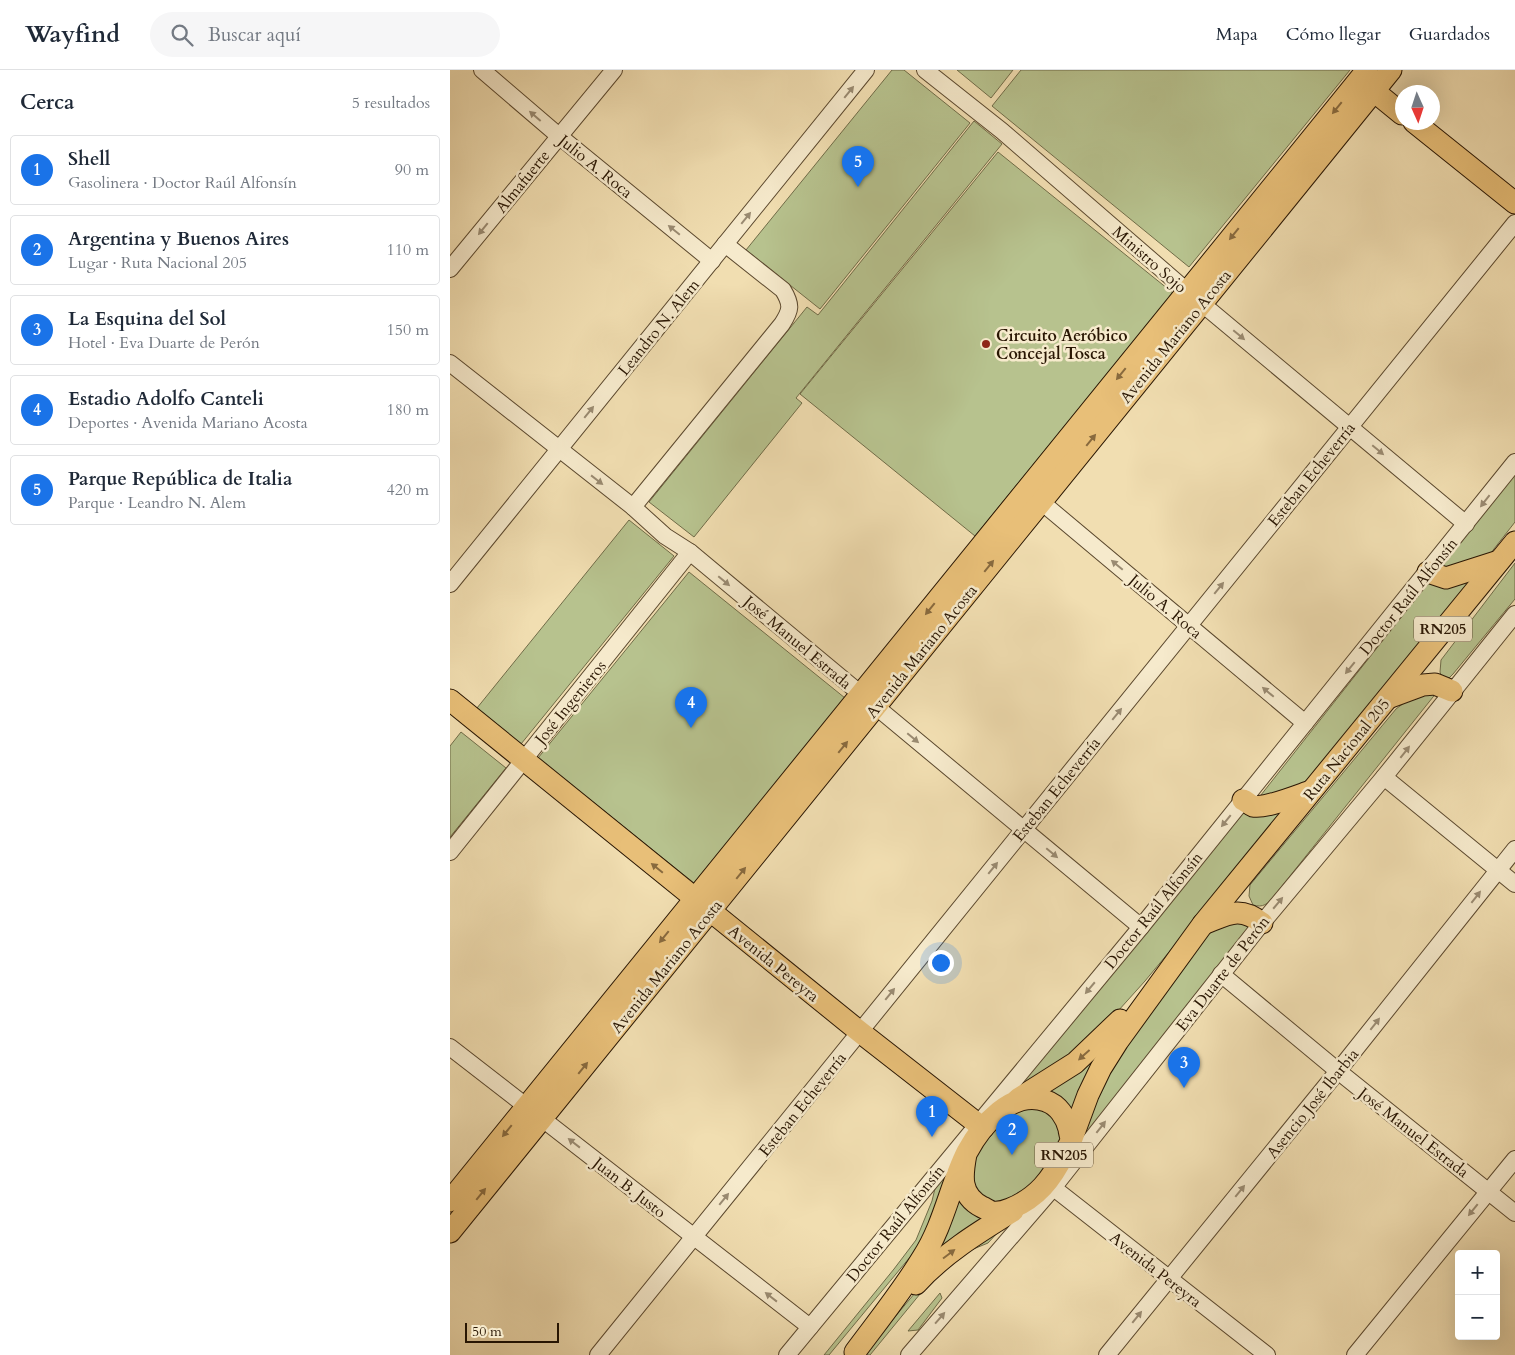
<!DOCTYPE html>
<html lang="es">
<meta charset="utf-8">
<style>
body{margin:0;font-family:Cardo,serif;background:#f6f6f7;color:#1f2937}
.controls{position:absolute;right:15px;bottom:15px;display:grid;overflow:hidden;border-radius:5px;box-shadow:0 5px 20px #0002}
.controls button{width:45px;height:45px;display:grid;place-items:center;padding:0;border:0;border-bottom:1px solid #e0e1e3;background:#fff;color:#1f2937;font:25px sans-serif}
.compass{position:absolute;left:945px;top:15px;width:45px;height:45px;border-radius:50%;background:#fff;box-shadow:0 5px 20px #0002;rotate:177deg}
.scale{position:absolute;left:15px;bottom:12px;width:94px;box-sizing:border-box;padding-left:5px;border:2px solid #291603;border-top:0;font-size:14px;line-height:18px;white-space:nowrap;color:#291603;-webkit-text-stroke:4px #f6eacc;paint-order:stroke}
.you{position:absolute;left:490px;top:892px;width:18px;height:18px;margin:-12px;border:4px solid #fff;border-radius:50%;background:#1a73e8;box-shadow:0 0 0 8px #1a73e833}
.badge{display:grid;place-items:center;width:32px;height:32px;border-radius:50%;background:#1a73e8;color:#fff;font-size:16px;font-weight:700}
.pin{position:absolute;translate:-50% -41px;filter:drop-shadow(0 1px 2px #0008)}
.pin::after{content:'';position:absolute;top:26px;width:18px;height:15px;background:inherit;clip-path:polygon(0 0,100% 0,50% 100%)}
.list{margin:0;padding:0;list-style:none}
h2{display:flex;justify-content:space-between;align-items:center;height:65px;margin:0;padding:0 20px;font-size:21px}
h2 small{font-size:16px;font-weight:400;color:#747a83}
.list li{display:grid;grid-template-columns:32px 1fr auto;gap:15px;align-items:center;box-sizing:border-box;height:70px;margin:0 10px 10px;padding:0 10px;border:1px solid #e0e1e3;border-radius:5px}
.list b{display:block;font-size:19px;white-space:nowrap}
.list p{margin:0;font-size:16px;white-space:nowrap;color:#747a83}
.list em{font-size:16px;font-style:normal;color:#747a83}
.icon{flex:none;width:28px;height:28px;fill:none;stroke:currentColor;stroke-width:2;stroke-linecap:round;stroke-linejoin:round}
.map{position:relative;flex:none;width:1065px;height:1285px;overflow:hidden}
header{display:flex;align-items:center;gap:30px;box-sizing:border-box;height:70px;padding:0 25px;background:#fff;border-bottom:1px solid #e0e1e3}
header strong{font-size:24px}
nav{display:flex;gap:28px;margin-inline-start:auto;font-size:18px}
.search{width:350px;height:45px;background:#f6f6f7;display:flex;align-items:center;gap:12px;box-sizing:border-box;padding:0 18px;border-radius:28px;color:#747a83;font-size:19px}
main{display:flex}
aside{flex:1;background:#fff}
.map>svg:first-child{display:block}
.green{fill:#b7c28e;stroke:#706c48}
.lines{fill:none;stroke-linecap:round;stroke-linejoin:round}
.minor-casing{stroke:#5b482e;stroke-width:18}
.major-casing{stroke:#291603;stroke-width:23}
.minor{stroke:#f6eacc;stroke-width:16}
.major{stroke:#e8bf78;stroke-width:21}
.oneway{fill:#9a8b72}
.oneway2{fill:#886a3e}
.poi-dot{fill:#8f2418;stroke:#f6eacc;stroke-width:2}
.labels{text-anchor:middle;stroke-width:5;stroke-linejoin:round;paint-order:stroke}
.shield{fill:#f6eacc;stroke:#66563f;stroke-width:1}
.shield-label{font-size:15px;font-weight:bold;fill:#291603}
.street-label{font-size:16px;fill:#291603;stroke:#f6eacc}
.poi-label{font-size:16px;font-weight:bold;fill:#291603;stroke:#f6eacc;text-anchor:start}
</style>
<header>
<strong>Wayfind</strong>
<div class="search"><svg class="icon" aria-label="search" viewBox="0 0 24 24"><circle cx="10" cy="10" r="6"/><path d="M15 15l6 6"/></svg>Buscar aquí</div>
<nav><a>Mapa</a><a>Cómo llegar</a><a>Guardados</a></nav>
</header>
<main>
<aside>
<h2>Cerca<small>5 resultados</small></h2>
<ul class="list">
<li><span class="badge">1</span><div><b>Shell</b><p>Gasolinera · Doctor Raúl Alfonsín</p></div><em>90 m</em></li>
<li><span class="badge">2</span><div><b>Argentina y Buenos Aires</b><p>Lugar · Ruta Nacional 205</p></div><em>110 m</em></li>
<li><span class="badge">3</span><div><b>La Esquina del Sol</b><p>Hotel · Eva Duarte de Perón</p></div><em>150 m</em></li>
<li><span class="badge">4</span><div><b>Estadio Adolfo Canteli</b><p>Deportes · Avenida Mariano Acosta</p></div><em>180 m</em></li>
<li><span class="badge">5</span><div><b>Parque República de Italia</b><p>Parque · Leandro N. Alem</p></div><em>420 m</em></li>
</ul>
</aside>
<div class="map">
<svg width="1065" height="1285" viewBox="0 0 1065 1285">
<rect width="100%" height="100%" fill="#f1deb1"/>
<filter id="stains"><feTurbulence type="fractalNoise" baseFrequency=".004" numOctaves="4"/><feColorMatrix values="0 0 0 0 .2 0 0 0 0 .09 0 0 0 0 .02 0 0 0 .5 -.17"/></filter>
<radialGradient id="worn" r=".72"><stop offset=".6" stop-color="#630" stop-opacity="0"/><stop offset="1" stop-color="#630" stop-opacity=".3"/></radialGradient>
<!-- green -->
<g class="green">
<path d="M442,0H454L520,53L370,239L296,180Z"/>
<path d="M507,0H563L541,28Z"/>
<path d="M571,0H900L739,197L542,36Z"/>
<path d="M524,51L552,74L346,328L352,333L244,467L199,432L357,237L368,245Z"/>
<path d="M548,82L723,223L525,466L350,324Z"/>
<path d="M1065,400V452L1033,493L986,499Z"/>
<path d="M179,450L224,486L71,674L27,638Z"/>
<path d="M1065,493V529L1003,604L999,608H992L990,602L991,590Z"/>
<path d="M239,502L395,628L244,813L88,688Z"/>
<path d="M1030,504L861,713L807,730L979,512Z"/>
<path d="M987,622L824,826C818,834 813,838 803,835L799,826L800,815L946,639L963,626Z"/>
<path d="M11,662L56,698L0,767V676Z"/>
<path d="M841,735L695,911L659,951L628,980L552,1031L794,737Z"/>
<path d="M804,851L617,1092L644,1023L756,865L780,852Z"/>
<path d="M665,961L622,1057L589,1024Z"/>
<path d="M572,1035L599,1039L614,1067L587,1115L552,1136L529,1129L518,1100L532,1070Z"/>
<path d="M505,1089L476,1162L465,1181L379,1285H374L444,1199L466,1170L482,1131L487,1110Z"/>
<path d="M509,1117L540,1146L469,1200Z"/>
<path d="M560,1149L538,1173L521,1180L497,1198L470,1224L420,1285H413L470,1217Z"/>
<path d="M490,1223L492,1228L468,1260L458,1261Z"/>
</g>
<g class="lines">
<defs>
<g id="minor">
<path d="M32,0L109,66L262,191"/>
<path d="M475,0L552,61L738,222L1016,454"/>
<path d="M0,199L164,0"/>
<path d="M0,293L183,437L215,466L240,482L691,857"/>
<path d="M583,425L855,653"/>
<path d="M183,437L332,254C341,240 342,235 333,220L275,174"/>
<path d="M0,514L416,0"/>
<path d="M934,707L1065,814"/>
<path d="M0,782L240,482"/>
<path d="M771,904L888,1001L1065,1143"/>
<path d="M0,977L360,1257"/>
<path d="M596,1112L817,1285"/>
<path d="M148,1285L1065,153"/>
<path d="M337,1285L691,857L1065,392"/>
<path d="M459,1285L603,1118L812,853L934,707L1065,544"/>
<path d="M657,1285L888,1001L1065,779"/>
<path d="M905,1285L1065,1089"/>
</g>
<g id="major">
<path d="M914,13L952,44"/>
<path d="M964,52L1065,133"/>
<path d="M978,502L996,508L1049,491"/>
<path d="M938,628L973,615L985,614L1002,621"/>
<path d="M0,630L410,962L533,1058"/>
<path d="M793,730C796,731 800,735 803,736C815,739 849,725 861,721"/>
<path d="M753,854C777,845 789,835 812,853"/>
<path d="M568,1029L625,993L670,950"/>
<path d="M621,1071L638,1025L651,998L668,971L753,854L1065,472"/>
<path d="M0,1131L917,0"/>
<path d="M0,1162L941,0"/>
<path d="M466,1214C493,1184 529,1162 563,1141"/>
<path d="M405,1282C428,1251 453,1220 473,1187C494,1154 500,1116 517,1082C531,1056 562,1018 596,1031C608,1035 616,1047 619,1059C619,1062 621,1067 621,1070C620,1074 616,1080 614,1084C602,1109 587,1128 560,1139C555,1141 548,1143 542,1142C539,1141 535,1138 532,1137C509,1125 512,1105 516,1084"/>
</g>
</defs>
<!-- minor casing -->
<use href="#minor" class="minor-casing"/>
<!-- major casing -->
<use href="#major" class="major-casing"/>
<!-- minor -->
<use href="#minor" class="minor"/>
<!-- major -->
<use href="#major" class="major"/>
</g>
<!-- one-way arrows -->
<defs><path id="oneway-solid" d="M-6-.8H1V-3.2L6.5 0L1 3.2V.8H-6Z" transform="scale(1.25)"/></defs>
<g class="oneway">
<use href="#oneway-solid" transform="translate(399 22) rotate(-51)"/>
<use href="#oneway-solid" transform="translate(85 46) rotate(-139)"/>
<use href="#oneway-solid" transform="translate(296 148) rotate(-51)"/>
<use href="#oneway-solid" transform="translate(33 159) rotate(129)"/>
<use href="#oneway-solid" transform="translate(224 160) rotate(-141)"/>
<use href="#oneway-solid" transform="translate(789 265) rotate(40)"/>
<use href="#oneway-solid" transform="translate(139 342) rotate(-51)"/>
<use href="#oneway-solid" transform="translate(928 380) rotate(40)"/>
<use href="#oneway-solid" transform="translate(147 410) rotate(38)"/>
<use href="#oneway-solid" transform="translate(1035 431) rotate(128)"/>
<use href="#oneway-solid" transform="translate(667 495) rotate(-140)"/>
<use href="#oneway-solid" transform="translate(274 511) rotate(40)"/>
<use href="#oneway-solid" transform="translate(769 518) rotate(-51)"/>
<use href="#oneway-solid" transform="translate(900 598) rotate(129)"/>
<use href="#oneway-solid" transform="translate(818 622) rotate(-140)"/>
<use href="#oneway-solid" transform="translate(667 644) rotate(-51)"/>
<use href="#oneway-solid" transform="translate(463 668) rotate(40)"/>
<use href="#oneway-solid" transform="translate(955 682) rotate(-52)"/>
<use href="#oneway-solid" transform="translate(776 751) rotate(129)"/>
<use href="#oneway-solid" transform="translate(602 783) rotate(40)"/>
<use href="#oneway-solid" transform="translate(543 798) rotate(-51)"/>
<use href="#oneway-solid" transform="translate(1026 827) rotate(-52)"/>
<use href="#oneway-solid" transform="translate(828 833) rotate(-50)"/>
<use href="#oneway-solid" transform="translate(640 918) rotate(130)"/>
<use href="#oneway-solid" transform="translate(440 924) rotate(-51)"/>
<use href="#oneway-solid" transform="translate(925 954) rotate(-52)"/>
<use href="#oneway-solid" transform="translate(651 1057) rotate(-52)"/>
<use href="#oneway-solid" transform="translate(124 1073) rotate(-142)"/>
<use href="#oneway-solid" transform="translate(790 1121) rotate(-51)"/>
<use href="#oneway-solid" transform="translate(274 1129) rotate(-51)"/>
<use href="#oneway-solid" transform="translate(1023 1140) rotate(129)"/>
<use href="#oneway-solid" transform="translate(321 1227) rotate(-142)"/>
<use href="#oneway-solid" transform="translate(687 1247) rotate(-51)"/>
<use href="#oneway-solid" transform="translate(490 1248) rotate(-49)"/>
</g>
<g class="oneway2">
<use href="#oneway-solid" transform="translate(887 38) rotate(129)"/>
<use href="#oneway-solid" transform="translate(784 164) rotate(129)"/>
<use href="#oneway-solid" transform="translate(671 304) rotate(129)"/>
<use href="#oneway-solid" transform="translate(641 370) rotate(-51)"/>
<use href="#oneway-solid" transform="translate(539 496) rotate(-51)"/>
<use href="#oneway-solid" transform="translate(480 539) rotate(129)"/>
<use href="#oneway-solid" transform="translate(393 677) rotate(-51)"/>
<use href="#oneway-solid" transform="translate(207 798) rotate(-141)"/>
<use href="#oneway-solid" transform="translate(291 803) rotate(-51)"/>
<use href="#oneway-solid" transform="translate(214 867) rotate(129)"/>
<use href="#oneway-solid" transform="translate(634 985) rotate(138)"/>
<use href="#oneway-solid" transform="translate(133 998) rotate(-51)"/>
<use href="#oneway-solid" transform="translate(57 1061) rotate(129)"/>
<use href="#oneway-solid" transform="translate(31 1124) rotate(-51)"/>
<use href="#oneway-solid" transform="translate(499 1184) rotate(-37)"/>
</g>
<!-- markers -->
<circle class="poi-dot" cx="536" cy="274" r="5"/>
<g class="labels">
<!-- shield labels -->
<g class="shield">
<rect x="964" y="546.5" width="58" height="25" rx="4"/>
<rect x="585" y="1072.5" width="58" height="25" rx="4"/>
</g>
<g class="shield-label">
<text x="993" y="564">RN205</text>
<text x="614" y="1090">RN205</text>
</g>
<!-- street labels -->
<g class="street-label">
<text transform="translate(146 96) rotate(39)" y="6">Julio A. Roca</text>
<text transform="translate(72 111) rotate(-51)" y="6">Almafuerte</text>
<text transform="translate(700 189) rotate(41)" y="6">Ministro Sojo</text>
<text transform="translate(208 257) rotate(-51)" y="6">Leandro N. Alem</text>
<text transform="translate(725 266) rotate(-51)" y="6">Avenida Mariano Acosta</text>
<text transform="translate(861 404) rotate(-51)" y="6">Esteban Echeverría</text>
<text transform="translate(958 526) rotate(-51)" y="6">Doctor Raúl Alfonsín</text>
<text transform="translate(716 536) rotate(40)" y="6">Julio A. Roca</text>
<text transform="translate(348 572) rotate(40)" y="6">José Manuel Estrada</text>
<text transform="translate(471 581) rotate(-51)" y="6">Avenida Mariano Acosta</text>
<text transform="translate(120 632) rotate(-51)" y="6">José Ingenieros</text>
<text transform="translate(896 679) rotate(-51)" y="6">Ruta Nacional 205</text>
<text transform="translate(606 719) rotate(-51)" y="6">Esteban Echeverría</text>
<text transform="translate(703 840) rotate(-51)" y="6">Doctor Raúl Alfonsín</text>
<text transform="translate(324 893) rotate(39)" y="6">Avenida Pereyra</text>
<text transform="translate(216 896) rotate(-51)" y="6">Avenida Mariano Acosta</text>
<text transform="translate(772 903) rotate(-52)" y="6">Eva Duarte de Perón</text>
<text transform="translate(862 1033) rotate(-51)" y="6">Asencio José Ibarbia</text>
<text transform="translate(352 1034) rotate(-51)" y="6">Esteban Echeverría</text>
<text transform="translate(964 1062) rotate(38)" y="6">José Manuel Estrada</text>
<text transform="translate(180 1117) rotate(38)" y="6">Juan B. Justo</text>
<text transform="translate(445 1153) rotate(-51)" y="6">Doctor Raúl Alfonsín</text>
<text transform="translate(706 1199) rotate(38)" y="6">Avenida Pereyra</text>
</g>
<!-- poi labels -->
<g class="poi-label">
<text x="546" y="271">Circuito Aeróbico<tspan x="546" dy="18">Concejal Tosca</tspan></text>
</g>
</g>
<rect width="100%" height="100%" filter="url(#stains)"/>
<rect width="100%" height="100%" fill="url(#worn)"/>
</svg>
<div class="controls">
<button>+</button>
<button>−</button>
</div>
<svg class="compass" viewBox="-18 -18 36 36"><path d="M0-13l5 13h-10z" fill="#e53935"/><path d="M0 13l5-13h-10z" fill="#747a83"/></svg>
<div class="scale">50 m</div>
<div class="you"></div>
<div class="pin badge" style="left:482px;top:1067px">1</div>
<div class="pin badge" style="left:562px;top:1085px">2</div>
<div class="pin badge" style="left:734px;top:1018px">3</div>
<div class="pin badge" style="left:241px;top:658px">4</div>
<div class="pin badge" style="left:408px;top:117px">5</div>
</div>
</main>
